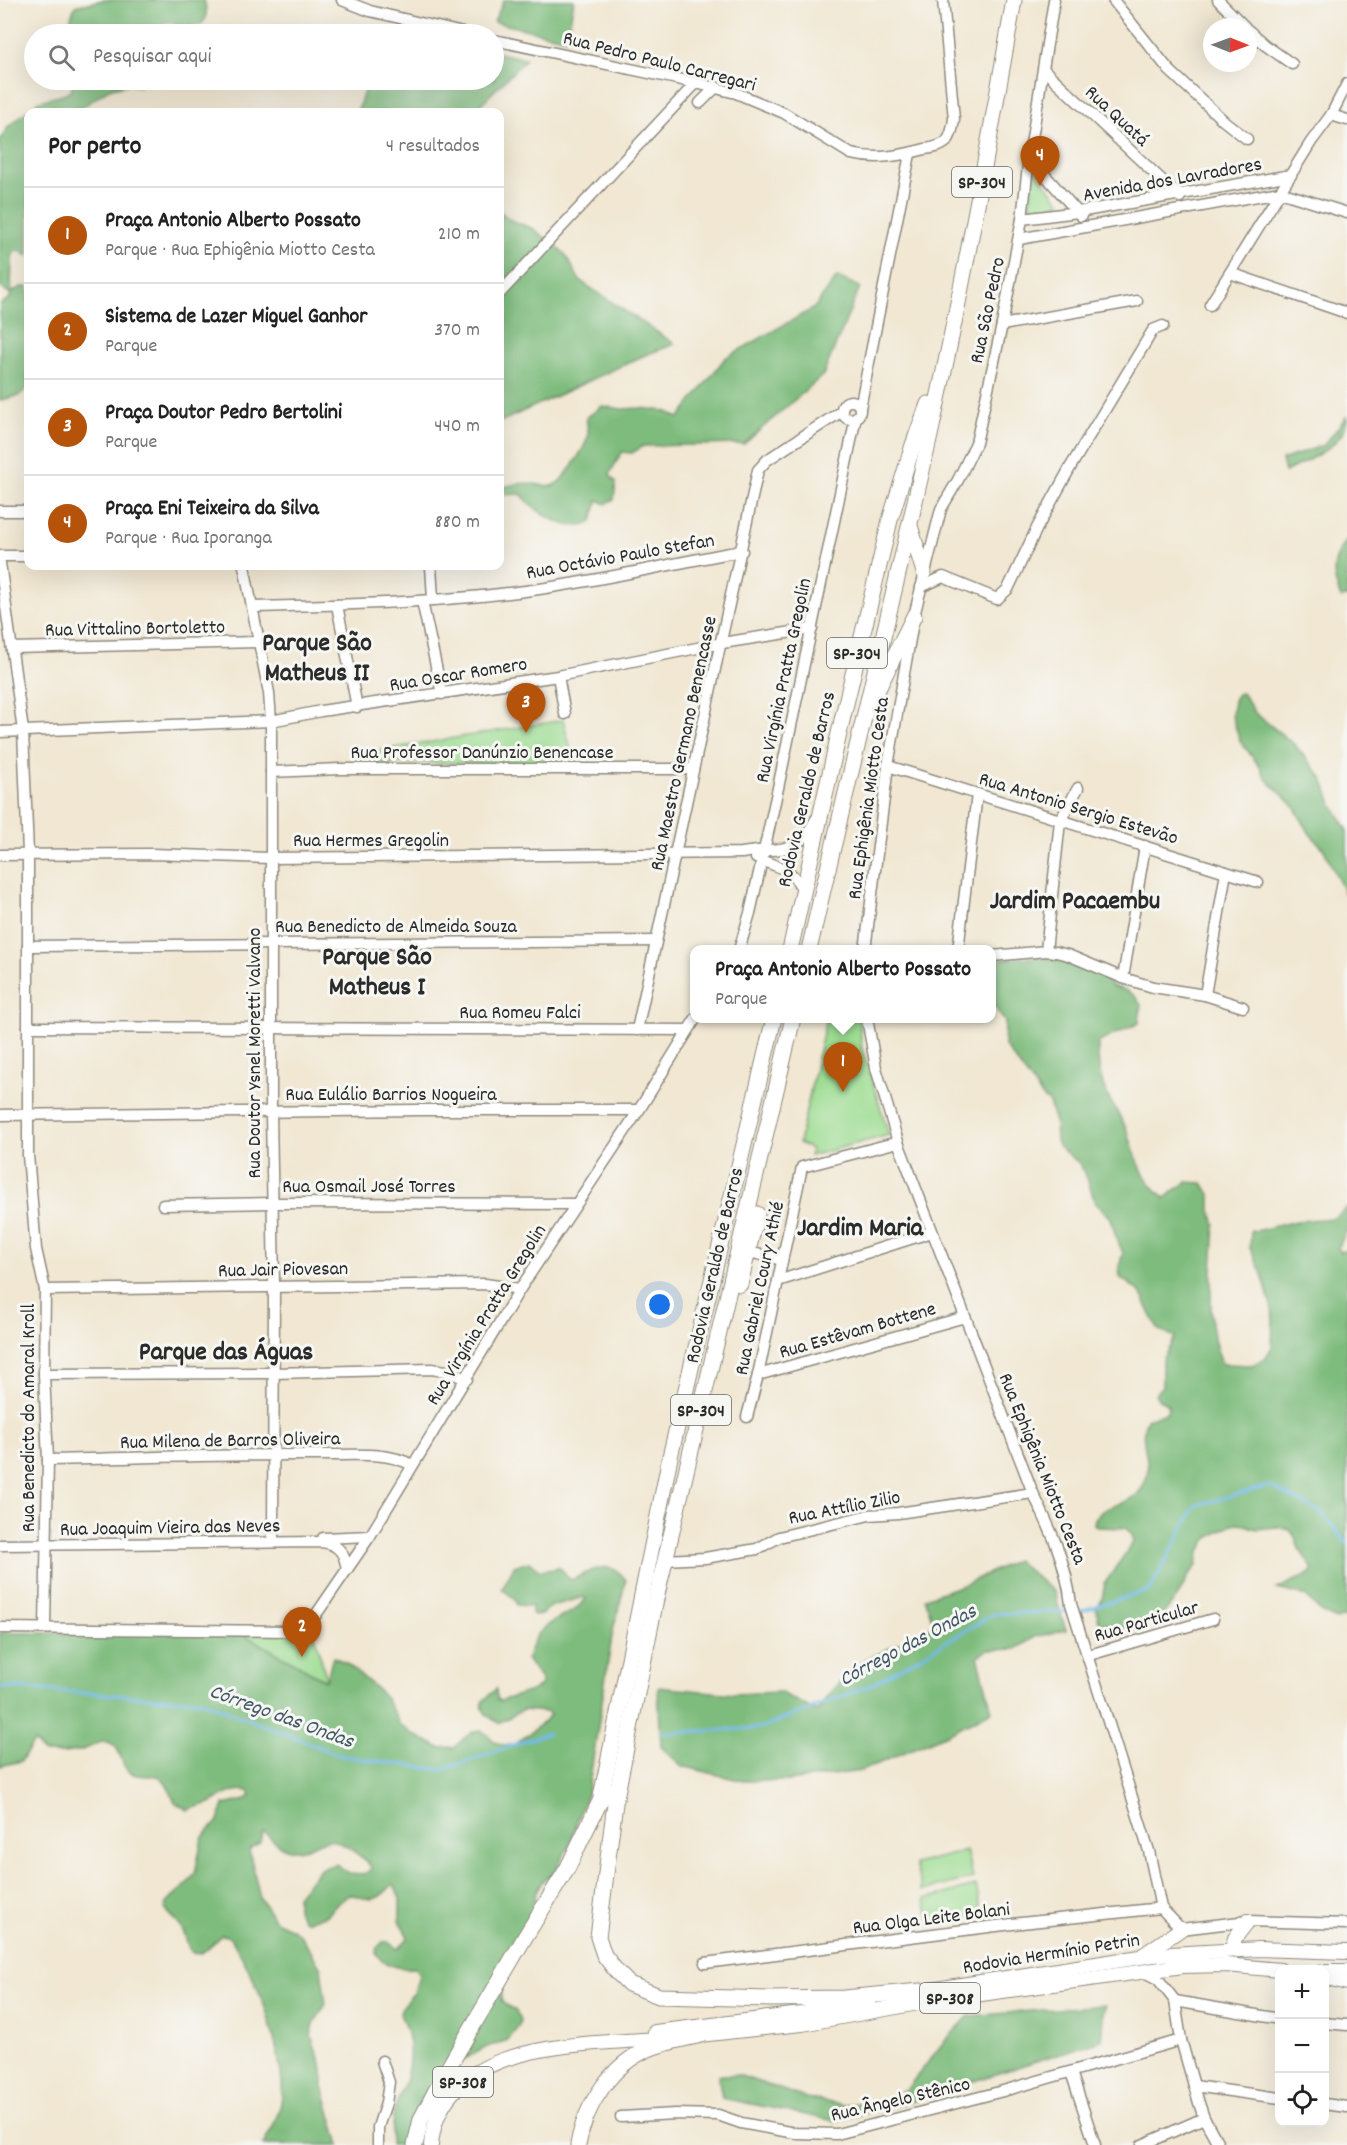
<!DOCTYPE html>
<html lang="pt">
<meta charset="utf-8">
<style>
body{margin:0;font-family:Dekko,sans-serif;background:#f6f6f6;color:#222}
.controls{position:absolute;right:18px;bottom:18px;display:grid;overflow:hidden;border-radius:12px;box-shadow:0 6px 24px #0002}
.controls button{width:54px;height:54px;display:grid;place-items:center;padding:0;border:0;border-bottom:2px solid #e0e0e0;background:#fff;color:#222;font:30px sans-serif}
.compass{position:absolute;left:1203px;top:18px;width:54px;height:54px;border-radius:50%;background:#fff;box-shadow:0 6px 24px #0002;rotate:91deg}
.you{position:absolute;left:660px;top:1305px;width:21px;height:21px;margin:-15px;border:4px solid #fff;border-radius:50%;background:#1a73e8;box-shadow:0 0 0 9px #1a73e833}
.badge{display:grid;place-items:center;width:39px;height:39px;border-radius:50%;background:#b45309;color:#fff;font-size:20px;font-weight:700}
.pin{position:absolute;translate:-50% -50px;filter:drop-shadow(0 2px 3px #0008)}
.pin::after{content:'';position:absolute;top:32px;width:21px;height:18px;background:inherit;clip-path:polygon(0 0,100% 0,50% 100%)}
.popup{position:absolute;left:690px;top:945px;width:306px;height:78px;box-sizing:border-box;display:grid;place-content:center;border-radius:12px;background:#fff;filter:drop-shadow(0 2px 4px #0005);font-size:20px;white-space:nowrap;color:#767676}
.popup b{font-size:22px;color:#222}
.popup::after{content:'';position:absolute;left:50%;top:100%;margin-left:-12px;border:12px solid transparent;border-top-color:#fff}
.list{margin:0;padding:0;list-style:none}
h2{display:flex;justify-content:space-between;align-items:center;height:78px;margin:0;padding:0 24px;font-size:26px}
h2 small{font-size:20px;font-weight:400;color:#767676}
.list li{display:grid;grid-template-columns:39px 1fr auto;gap:18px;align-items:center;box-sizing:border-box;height:96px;padding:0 24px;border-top:2px solid #e0e0e0}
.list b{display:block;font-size:22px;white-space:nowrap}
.list p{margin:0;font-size:20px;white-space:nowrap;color:#767676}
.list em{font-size:20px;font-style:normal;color:#767676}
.icon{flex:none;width:33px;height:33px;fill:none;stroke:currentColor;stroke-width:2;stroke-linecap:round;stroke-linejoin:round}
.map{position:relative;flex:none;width:1347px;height:2145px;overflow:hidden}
.search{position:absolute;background:#fff;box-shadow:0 6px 24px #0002;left:24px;top:24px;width:480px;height:66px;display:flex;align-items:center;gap:15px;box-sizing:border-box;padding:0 21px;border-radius:33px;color:#767676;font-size:22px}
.panel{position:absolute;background:#fff;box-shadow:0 6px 24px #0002;left:24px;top:108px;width:480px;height:462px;border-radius:12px}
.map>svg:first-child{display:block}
.green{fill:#9edd93;stroke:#64845f;stroke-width:1.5}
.forest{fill:#7ebc7d;stroke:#547454;stroke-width:1.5}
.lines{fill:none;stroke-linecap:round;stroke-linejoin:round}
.stream{stroke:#74bbeb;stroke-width:3}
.minor-casing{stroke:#8e897e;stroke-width:13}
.major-casing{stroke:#8e897e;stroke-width:16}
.highway-casing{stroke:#8e897e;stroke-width:17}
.minor{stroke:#fff;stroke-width:10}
.major{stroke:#fff;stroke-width:14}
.highway{stroke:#fff;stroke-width:15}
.labels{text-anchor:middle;stroke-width:6;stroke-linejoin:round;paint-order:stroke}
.shield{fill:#f6f6f2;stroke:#686867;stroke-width:1.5}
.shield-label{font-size:18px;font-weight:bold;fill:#2b2b2b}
.street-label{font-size:20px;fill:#2b2b2b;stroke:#f6f6f2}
.water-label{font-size:21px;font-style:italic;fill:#415665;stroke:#f6f6f2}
.district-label{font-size:26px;font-weight:bold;fill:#2b2b2b;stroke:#f6f6f2}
</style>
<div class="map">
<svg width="1347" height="2145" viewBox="0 0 1347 2145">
<rect width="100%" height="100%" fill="#f6f6f2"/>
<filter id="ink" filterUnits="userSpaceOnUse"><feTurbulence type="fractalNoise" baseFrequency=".0167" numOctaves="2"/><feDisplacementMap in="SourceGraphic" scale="12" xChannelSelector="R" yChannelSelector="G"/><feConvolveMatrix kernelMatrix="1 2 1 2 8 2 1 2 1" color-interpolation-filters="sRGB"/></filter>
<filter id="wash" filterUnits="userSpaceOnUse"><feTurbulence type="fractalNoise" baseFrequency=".008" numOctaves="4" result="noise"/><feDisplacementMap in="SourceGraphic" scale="24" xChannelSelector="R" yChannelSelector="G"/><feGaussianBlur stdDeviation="1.35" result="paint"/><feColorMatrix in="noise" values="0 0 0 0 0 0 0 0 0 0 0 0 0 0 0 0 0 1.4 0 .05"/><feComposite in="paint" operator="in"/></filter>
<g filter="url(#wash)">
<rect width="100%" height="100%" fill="#f1e7d2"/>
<!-- green -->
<g class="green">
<path d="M1035,169L1061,203L1028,212Z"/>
<path d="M563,720L570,746L568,755L553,763H364L359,754Z"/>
<path d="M826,1019H859L862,1049L889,1135L810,1156L811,1149L799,1143Z"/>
<path d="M241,1633H314L327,1681Z"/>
<path d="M966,1851L973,1878L922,1891L915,1864Z"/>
<path d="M976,1886L982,1913L931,1926L925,1899Z"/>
</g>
<!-- forest -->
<g class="forest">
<path d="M103,0H204C214,35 187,26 164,22L156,34H111L113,26L110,24L93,32L72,25L71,17L75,6Z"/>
<path d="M504,0H574L567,39L494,22Z"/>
<path d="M494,52L526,59L473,112H357L368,80H494Z"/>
<path d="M73,80H134L139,86L128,84L109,89L75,112H28V256L20,251L14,252L12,258L11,293L21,287H28V388L18,396L0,400V304L9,299L11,294L0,287V140L9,126L38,102L70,92L73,84Z"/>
<path d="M500,211L510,220L534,229L565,254L580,281L675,344L645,355L500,422V309L503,306L500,304Z"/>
<path d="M837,277L860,287L823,375L744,444L643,446L632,453L622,452L610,473L611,477L616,482L614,499L606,504L598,500L592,521C570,536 535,512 521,494L500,495V488C511,485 521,482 532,484C538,484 545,487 551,486C562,486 585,447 588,437C589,431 587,424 586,418L602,406L622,409L641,408L665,411L679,418L725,358L814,308Z"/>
<path d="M1347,416C1347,446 1307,460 1285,472L1282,460L1324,445Z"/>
<path d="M1347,540V597L1341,598C1331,576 1331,560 1347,540Z"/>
<path d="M1242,693L1255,713L1295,745L1323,779L1333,806L1347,829V898L1323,848L1310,834L1293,805L1266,779L1260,767L1240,741L1232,716L1234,700L1238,694Z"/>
<path d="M1039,957L1068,961L1076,968L1086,965L1104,974L1112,986L1127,991L1135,996L1141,1005L1139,1023C1125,1030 1111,1035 1098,1043C1097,1064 1100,1083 1111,1102C1116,1110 1121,1117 1125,1126C1138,1156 1137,1176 1165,1198L1186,1182L1203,1183L1211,1196V1211L1215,1224C1213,1268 1204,1323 1222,1364L1252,1365L1265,1359L1272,1347L1273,1313L1262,1274L1250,1248L1251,1230L1256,1231L1296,1221L1334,1218L1347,1208V1230L1338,1248L1340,1252L1347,1250V1616L1336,1620L1320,1612L1306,1596L1277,1589L1309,1574L1313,1569L1299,1549L1295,1537L1290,1530L1277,1527L1257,1529L1239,1523L1232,1524L1207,1539L1199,1553L1197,1565L1187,1578L1178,1596L1164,1613L1137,1625L1115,1631H1111L1107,1624L1099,1621L1096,1609L1102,1599L1105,1583L1134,1541L1131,1533L1125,1528L1098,1527L1094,1524C1094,1505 1129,1506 1140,1491C1159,1465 1135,1444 1147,1419L1164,1414L1169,1409L1168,1405L1158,1399L1155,1394L1162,1386V1360L1175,1337L1158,1329L1140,1292L1120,1277L1119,1266L1123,1253L1115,1234L1111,1218L1095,1202L1087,1178L1079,1163L1058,1146L1056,1140L1055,1122L1048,1100H1045L1004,1045L1005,1022L992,1003V960Z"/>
<path d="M1016,1560L1054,1592L1066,1630L1035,1637L1016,1649L988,1650L978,1656L992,1711L949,1733L861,1771L788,1781H743L682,1766L661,1747L658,1687L734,1694L780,1692L817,1712L833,1689L864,1661L934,1626L925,1598L966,1584Z"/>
<path d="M529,1562L540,1571L554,1569L558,1566L571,1580C592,1571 609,1557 626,1580L613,1630L588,1791L568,1848L554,1873L543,1880L536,1892L533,1906L537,1918L505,1970L501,2000L504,2004L516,2011L520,2020L519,2026L508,2040L487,2047L444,2070L413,2145H391C391,2132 392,2120 395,2108C398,2098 404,2088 406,2078C412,2054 410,2036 400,2014L402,2006L414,1993L419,1975L415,1968C398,1969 387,1967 376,1954L377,1948L383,1942H388L398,1949L408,1938L400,1920V1898L395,1886L392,1885C374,1905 372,1899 348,1894L325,1916L304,1921L297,1910V1896L320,1869L336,1864L348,1873L366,1874L371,1869C369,1861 362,1858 356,1853C319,1825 320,1852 291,1850C280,1849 272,1839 264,1832L262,1834L260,1842L249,1850L260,1898L275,1921L294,1930L302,1937L321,1968L326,2004L314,2023L311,2036L323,2069V2087L340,2145H263C271,2131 278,2118 281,2103C284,2088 281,2070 278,2056C268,2009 257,1981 232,1940L227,1936L221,1935C213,1943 196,1965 188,1946C186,1940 185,1933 181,1928C177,1921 170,1915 165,1909L168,1901L187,1884L195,1874L202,1838L218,1821L224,1805L246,1800L251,1795L249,1791C234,1788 225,1795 212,1802C205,1805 196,1807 188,1810C185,1808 179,1805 176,1803C170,1796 170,1784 162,1779C152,1772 137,1780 127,1770C119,1760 121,1744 106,1742C98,1741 93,1747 85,1749C71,1753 58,1754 44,1753L34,1742L21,1761L0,1766V1633H241L326,1681L333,1657L345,1662L376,1688L386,1699L400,1725L413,1734L440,1748L452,1747L453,1749C493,1708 479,1749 513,1745C520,1741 547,1720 550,1715L547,1712L523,1710L499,1723C489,1717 482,1714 482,1702L496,1689L497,1699L500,1701L531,1691L541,1686L542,1681L527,1659C539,1614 563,1625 586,1599L584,1597L552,1606L541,1614L534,1615L532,1613V1606L517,1605L514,1598L502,1589L514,1566Z"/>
<path d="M1105,2005L1102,2040L905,2103L835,2121L722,2098L718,2075H738L806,2098L842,2105L885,2100L906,2090L943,2043L969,2016Z"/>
</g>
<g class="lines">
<!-- stream -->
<g class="stream">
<path d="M0,1687L202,1701L342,1756L442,1770L548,1733"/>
<path d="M662,1733L760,1728L869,1686L994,1614L1080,1611L1150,1590L1196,1505L1269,1486L1322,1513L1347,1543"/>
</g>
</g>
</g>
<g filter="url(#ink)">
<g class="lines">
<defs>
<g id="minor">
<path d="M342,0L370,11L467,34"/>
<path d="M1113,0L1169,70L1224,121L1247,139"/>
<path d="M1218,0L1245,27"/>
<path d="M1248,30L1265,45L1292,64"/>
<path d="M494,40L696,83L736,93L784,113L851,154C876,160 900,156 925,149C932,148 941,147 947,141C952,135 953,126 954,119L943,0"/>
<path d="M1044,70L1180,197"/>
<path d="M700,103L716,87"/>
<path d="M1331,115L1347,120"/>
<path d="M1029,157L1081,216"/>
<path d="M1022,219L1078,212L1291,175"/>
<path d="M1019,239L1280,192L1347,213"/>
<path d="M1230,273L1347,313"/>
<path d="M500,293L696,83"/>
<path d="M1210,305L1311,142L1331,115L1347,84"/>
<path d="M1002,325L1137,301"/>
<circle cx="851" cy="410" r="9"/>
<path d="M860,408L910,154"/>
<path d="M0,511H28"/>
<path d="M0,556H28"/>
<path d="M0,563L23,731L28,853V1155L36,1249L45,1290L44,1374L48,1460L45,1628"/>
<path d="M244,566L269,693L271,721V1112L274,1286L273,1542"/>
<path d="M431,566L433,599"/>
<path d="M921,587L943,577L997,599L1008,589L1037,528L1071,466L1153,330L1163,326"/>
<path d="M422,601L442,694"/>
<path d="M337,605L357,707"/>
<path d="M253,607C341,605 429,603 517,592C592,583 667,564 742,551"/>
<path d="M12,648L258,642"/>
<path d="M558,676L565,714"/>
<path d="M0,732L271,721L321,711L558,676L722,643L812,629"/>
<path d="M888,766L1258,882"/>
<path d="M271,772L340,769H693"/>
<path d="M0,855L152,854L270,858L742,853C780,846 795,859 816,819"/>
<path d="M756,858C779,868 792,867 803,891"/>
<path d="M28,946L656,941"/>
<path d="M739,950L750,913L778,788L856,417"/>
<path d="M865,950L888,766L914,616L941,509L958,480L976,443L1002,325L1022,219L1029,157L1054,0"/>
<path d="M958,950L977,794"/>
<path d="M1046,951L1060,821L1078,788"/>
<path d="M992,956L1046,951L1056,952L1068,955L1123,978L1153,987L1205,995L1243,1007"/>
<path d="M1123,978L1145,846"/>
<path d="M1205,995L1226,872"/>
<path d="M867,1018L876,1068L898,1142L1033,1493C1051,1530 1066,1562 1071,1604L1149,1851L1161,1908L1181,1929L1248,1921L1347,1924"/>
<path d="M28,1027L688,1030"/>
<path d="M637,1030L758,470L767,460L842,411"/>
<path d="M0,1115L419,1110H639"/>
<path d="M163,1205L273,1203L575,1204"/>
<path d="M749,1252L782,1260"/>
<path d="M778,1281L932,1232"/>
<path d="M45,1290L485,1284L520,1289"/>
<path d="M44,1374L274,1373L431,1369L446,1371L467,1379"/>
<path d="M758,1375L965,1317"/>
<path d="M747,1417L758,1375L802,1167L898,1142"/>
<path d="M48,1460C137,1458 228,1454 318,1455C348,1456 385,1450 412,1465"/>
<path d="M323,1538L370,1536"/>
<path d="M0,1545L322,1542C339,1544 345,1554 347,1570"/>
<path d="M665,1560L705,1558L757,1549L779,1537L869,1515L898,1513L1033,1493"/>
<path d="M0,1628L293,1631L305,1629L311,1622L370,1536L520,1289L639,1110L696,1018"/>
<path d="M1089,1655L1213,1619"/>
<path d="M705,1963L1012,1924L1161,1908"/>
<path d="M1144,1972L1158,1979L1175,2001L1181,2040L1199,2103L1204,2118L1219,2145"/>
<path d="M1175,2001L1280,2019"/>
<path d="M1324,2023L1347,2025"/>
<path d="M1071,2072L1095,2145"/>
<path d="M1194,2086L1280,2098"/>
<path d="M1324,2104L1347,2107"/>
<path d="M621,2117L675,2114L718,2115L741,2123L795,2133L837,2134L1003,2091L1181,2040"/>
<path d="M378,2145V2127L386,2103L389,2082L382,2061"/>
<path d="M1142,2145L1204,2118"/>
</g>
<g id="major">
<path d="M1232,1949L1235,1938L1248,1921"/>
<path d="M1143,1955L1181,1929"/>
<path d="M1324,1971H1347"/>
<path d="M1324,1977L1347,1983"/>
<path d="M910,1993L1153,1955L1259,1949L1347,1952"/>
<path d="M655,2032L801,2014L868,2002"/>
<path d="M690,2036L802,2024L924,2002L1183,1966L1226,1965L1280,1970"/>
<path d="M431,2145C441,2036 590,2046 668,2038"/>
</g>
<g id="highway">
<path d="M910,526L924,572"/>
<path d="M876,693L914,616"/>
<path d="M790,950L843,716L890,520L913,445L928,404"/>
<path d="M809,950C849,777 892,605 931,431C963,288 989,144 1014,0"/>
<path d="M793,1018L656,1599L615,1803L598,1937L604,1955L617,1972L629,1984L659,1996L770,1999L844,1998L921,1991"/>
<path d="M740,1284L757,1214"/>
<path d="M601,1797L670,1457L774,1018"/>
<path d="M415,2145L421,2119L444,2075L525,1937L567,1869L606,1789"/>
<path d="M578,2145C585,2105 612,2063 651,2048C667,2042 684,2039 701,2035"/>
</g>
</defs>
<!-- minor casing -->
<use href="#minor" class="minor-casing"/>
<!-- major casing -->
<use href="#major" class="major-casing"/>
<!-- highway casing -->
<use href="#highway" class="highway-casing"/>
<!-- minor -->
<use href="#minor" class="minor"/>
<!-- major -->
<use href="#major" class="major"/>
<!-- highway -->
<use href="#highway" class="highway"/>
</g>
</g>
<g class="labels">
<!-- shield labels -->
<g class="shield">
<rect x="952" y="167" width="60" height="30" rx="4.5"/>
<rect x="827" y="638" width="60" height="30" rx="4.5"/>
<rect x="671" y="1395" width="60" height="30" rx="4.5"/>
<rect x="920" y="1983" width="60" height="30" rx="4.5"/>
<rect x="433" y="2067" width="60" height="30" rx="4.5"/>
</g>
<g class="shield-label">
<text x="982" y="188">SP-304</text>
<text x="857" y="659">SP-304</text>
<text x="701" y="1416">SP-304</text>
<text x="950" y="2004">SP-308</text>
<text x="463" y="2088">SP-308</text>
</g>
<!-- street labels -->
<g class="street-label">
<text transform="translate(660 60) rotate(14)" y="7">Rua Pedro Paulo Carregari</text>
<text transform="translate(1118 115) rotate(43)" y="7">Rua Quatá</text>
<text transform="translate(1172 178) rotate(-10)" y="7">Avenida dos Lavradores</text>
<text transform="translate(986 310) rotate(-78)" y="7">Rua São Pedro</text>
<text transform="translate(620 555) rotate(-10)" y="7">Rua Octávio Paulo Stefan</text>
<text transform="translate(135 627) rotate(-1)" y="7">Rua Vittalino Bortoletto</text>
<text transform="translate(458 673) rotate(-9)" y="7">Rua Oscar Romero</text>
<text transform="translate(782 680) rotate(-78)" y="7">Rua Virgínia Pratta Gregolin</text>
<text transform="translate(682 743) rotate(-78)" y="7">Rua Maestro Germano Benencasse</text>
<text x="482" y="758">Rua Professor Danúnzio Benencase</text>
<text transform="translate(805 789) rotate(-77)" y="7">Rodovia Geraldo de Barros</text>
<text transform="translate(867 798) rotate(-82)" y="7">Rua Ephigênia Miotto Cesta</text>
<text transform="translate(1079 807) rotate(17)" y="7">Rua Antonio Sergio Estevão</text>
<text x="371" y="846">Rua Hermes Gregolin</text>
<text x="396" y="932">Rua Benedicto de Almeida Souza</text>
<text x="520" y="1018">Rua Romeu Falci</text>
<text transform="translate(253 1053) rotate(-90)" y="7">Rua Doutor Ysnel Moretti Valvano</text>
<text x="391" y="1100">Rua Eulálio Barrios Nogueira</text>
<text x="369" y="1192">Rua Osmail José Torres</text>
<text transform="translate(713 1265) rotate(-77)" y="7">Rodovia Geraldo de Barros</text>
<text transform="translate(283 1268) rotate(-1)" y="7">Rua Jair Piovesan</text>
<text transform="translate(758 1288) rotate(-78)" y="7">Rua Gabriel Coury Athié</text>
<text transform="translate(485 1314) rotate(-58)" y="7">Rua Virgínia Pratta Gregolin</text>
<text transform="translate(857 1329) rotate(-16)" y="7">Rua Estêvam Bottene</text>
<text transform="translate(27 1418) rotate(-90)" y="7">Rua Benedicto do Amaral Kroll</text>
<text transform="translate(230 1439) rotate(-1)" y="7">Rua Milena de Barros Oliveira</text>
<text transform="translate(1044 1468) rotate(68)" y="7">Rua Ephigênia Miotto Cesta</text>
<text transform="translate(844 1506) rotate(-11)" y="7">Rua Attílio Zilio</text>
<text transform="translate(170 1526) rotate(-1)" y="7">Rua Joaquim Vieira das Neves</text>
<text transform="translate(1146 1620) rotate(-16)" y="7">Rua Particular</text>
<text transform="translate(931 1917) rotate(-7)" y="7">Rua Olga Leite Bolani</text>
<text transform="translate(1051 1952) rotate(-9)" y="7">Rodovia Hermínio Petrin</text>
<text transform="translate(900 2098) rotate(-13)" y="7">Rua Ângelo Stênico</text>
</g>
<!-- water labels -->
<g class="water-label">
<text transform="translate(907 1644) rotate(-28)" y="7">Córrego das Ondas</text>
<text transform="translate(282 1715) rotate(20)" y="7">Córrego das Ondas</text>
</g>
<!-- district labels -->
<g class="district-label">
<text x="317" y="650">Parque São<tspan x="317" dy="30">Matheus II</tspan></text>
<text x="1075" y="908">Jardim Pacaembu</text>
<text x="377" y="964">Parque São<tspan x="377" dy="30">Matheus I</tspan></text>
<text x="860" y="1235">Jardim Maria</text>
<text x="226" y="1359">Parque das Águas</text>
</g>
</g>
</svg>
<div class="controls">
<button>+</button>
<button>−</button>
<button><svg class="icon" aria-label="locate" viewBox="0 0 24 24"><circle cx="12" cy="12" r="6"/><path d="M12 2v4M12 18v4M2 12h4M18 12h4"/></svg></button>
</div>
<svg class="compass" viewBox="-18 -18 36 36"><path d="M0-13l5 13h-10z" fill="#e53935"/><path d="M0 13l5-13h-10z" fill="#767676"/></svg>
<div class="you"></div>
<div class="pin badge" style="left:843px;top:1092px">1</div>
<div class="popup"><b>Praça Antonio Alberto Possato</b>Parque</div>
<div class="pin badge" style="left:302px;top:1657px">2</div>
<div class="pin badge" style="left:526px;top:733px">3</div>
<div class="pin badge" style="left:1040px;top:186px">4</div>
<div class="search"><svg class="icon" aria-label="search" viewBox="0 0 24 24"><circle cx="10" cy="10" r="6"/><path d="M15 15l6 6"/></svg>Pesquisar aqui</div>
<section class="panel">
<h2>Por perto<small>4 resultados</small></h2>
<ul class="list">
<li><span class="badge">1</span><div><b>Praça Antonio Alberto Possato</b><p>Parque · Rua Ephigênia Miotto Cesta</p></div><em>210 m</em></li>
<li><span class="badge">2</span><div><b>Sistema de Lazer Miguel Ganhor</b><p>Parque</p></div><em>370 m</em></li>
<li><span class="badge">3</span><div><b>Praça Doutor Pedro Bertolini</b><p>Parque</p></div><em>440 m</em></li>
<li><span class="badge">4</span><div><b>Praça Eni Teixeira da Silva</b><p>Parque · Rua Iporanga</p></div><em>880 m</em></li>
</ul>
</section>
</div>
